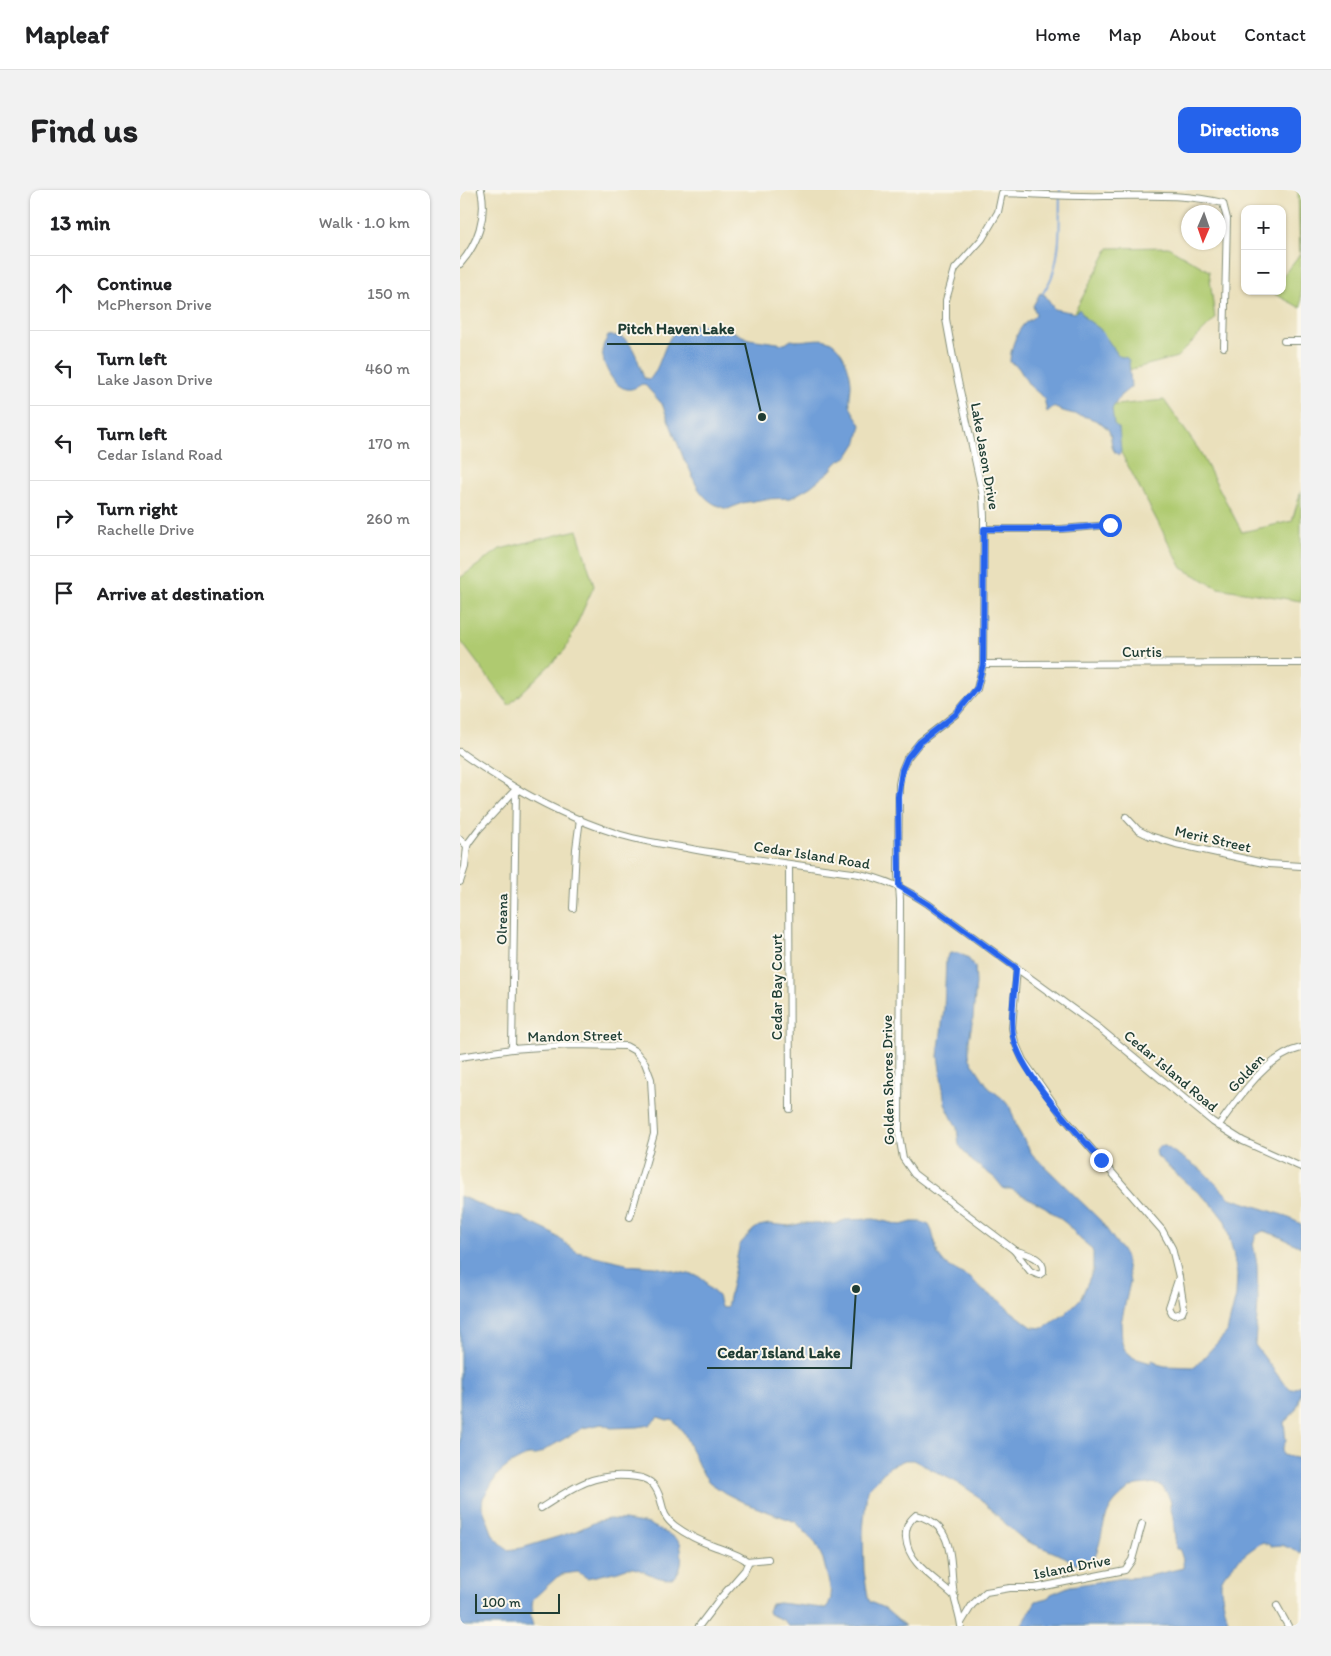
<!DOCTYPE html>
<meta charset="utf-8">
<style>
body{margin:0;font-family:Itim,sans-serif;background:#f2f2f2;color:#202124}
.controls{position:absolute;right:15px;top:15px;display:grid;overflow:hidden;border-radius:10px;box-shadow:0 1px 4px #0004}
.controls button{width:45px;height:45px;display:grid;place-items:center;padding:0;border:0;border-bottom:1px solid #e0e0e0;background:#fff;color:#202124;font:25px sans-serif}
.compass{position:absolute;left:721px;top:15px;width:45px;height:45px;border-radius:50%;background:#fff;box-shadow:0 1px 4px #0004;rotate:182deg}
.scale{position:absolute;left:15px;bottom:12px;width:85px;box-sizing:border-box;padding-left:5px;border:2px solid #1f3d34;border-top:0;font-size:14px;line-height:18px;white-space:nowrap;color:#1f3d34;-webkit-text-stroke:4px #fbf7ec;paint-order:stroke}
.stop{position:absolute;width:15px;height:15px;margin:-11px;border:4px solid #2563eb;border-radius:50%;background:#fff}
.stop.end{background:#2563eb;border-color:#fff;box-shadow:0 1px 5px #0008}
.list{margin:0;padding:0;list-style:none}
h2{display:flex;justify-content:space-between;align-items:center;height:65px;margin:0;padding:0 20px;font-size:21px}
h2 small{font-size:16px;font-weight:400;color:#757577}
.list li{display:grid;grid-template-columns:32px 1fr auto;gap:15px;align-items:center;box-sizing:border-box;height:75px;padding:0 20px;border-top:1px solid #e0e0e0}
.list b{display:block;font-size:19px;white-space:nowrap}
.list p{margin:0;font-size:16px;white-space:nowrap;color:#757577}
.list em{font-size:16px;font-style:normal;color:#757577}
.icon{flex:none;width:28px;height:28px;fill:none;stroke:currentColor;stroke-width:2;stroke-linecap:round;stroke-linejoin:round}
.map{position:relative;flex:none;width:841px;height:1436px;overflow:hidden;border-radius:10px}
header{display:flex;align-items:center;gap:30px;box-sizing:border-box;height:70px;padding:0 25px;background:#fff;border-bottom:1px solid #e0e0e0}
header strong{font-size:24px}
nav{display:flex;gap:28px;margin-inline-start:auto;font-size:18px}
.intro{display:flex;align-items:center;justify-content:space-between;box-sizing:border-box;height:120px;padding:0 30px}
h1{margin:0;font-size:35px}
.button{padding:12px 22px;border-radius:10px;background:#2563eb;color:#fff;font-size:18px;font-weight:700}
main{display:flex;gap:30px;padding:0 30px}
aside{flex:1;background:#fff;border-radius:10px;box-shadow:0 1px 4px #0004}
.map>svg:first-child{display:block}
.green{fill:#afca70;stroke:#678452}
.water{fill:#6f9ed8;stroke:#476e86}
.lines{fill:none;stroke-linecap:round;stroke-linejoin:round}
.stream{stroke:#6f9ed8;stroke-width:2}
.minor-casing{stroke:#848e78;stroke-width:8}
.minor{stroke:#fff;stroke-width:6}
.route{stroke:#2563eb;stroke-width:6}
.labels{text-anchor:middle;stroke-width:4;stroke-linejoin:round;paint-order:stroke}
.street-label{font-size:15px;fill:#1f3d34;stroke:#fbf7ec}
.leader{fill:none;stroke:#1f3d34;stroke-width:2}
.callout-dot{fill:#1f3d34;stroke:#fbf7ec;stroke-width:2}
.callout-label{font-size:16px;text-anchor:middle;font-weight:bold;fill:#1f3d34;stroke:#fbf7ec;stroke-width:4;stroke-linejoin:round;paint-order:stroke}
</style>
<header>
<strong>Mapleaf</strong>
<nav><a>Home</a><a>Map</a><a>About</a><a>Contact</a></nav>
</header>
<div class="intro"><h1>Find us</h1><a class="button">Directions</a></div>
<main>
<aside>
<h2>13 min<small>Walk · 1.0 km</small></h2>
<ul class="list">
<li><svg class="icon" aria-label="ahead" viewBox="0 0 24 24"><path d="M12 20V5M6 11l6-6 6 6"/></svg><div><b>Continue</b><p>McPherson Drive</p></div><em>150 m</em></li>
<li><svg class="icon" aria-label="left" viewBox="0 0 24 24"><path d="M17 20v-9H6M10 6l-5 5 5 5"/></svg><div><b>Turn left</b><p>Lake Jason Drive</p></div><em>460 m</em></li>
<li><svg class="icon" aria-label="left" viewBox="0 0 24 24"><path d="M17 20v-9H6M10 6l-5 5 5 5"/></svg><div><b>Turn left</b><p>Cedar Island Road</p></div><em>170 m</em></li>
<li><svg class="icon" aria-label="right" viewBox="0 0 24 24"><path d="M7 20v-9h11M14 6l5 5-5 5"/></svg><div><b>Turn right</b><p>Rachelle Drive</p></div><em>260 m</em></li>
<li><svg class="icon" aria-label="arrive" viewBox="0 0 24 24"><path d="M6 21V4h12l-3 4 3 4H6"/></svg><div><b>Arrive at destination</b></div></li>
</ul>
</aside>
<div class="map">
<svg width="841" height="1436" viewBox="0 0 841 1436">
<rect width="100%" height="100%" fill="#fbf7ec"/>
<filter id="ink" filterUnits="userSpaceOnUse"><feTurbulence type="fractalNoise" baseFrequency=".02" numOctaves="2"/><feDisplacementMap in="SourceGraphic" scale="10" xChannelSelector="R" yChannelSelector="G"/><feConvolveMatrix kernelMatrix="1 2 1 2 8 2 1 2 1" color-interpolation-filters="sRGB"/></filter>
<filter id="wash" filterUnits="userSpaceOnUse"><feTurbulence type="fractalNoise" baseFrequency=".0096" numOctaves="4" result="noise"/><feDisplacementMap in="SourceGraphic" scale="20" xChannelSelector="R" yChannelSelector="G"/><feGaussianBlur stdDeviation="1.12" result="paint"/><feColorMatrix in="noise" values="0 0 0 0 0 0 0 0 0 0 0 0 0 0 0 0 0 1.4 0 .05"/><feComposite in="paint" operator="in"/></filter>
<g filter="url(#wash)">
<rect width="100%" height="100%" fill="#eae0bc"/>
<!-- green -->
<g class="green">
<path d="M836,0H841V118L811,102L822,101V87L840,64L838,2Z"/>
<path d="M708,57L749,81L755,129L717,167L661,182L609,132L649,58Z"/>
<path d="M704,210L739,260L782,342L832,331L841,301V411L758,398L722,378L637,217Z"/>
<path d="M117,340L134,396L105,460L49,515L0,450V388L40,359Z"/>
</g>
<!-- water -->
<g class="water">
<path d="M580,103L585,105L594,119L615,123L619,119L625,128L640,139L659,166L667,168L669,171L671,197L660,206L652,219L654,234L659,238L661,261L659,265C648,261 654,245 647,238C633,224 610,226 593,217L587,222L584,208L569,195L558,177L550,172C550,160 556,143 564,134C568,130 573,129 576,124L573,116Z"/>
<path d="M226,134L254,135L270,140L289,149L325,154L331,150C342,153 360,146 369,151C383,157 391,181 391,195C391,202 389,209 390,215C392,223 398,228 401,235L397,252L388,266L376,273L370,281L350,297L331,308L305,309L282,313L268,319C252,316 240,305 234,290C231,283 230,278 225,272L202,214L185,195L182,194C177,197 172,200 167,199C152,197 140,170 143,157C143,154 147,149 148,146C173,142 177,170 184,188L190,189C204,173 203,143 226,134Z"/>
<path d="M490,763H498L507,767L515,777L516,793L513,828L509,850V864L510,869L529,898L542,908L550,917L557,938L572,964L640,1030L665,1065L670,1092L661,1133L662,1153L665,1160L674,1168L691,1173L692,1170L697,1172V1174L705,1176L735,1177L767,1142L776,1106L777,1085L773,1062L765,1031L751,1013L724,991L697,966L696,960L699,956H705L743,981L770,1008L823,1025L841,1034V1057L816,1045L803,1041L796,1045L793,1054L797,1074L798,1112L795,1155L822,1191L831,1199H833L841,1195C841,1210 837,1223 824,1232L826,1251L822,1259L823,1265L841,1269V1363L822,1355L811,1356L803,1352C792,1358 762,1381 761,1393C760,1403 767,1424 769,1436H561L576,1411L588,1408L591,1404L610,1396L664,1388L684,1387L723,1378C724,1372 722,1365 719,1359H716L713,1327L710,1316L711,1313C707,1301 702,1291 688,1294C683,1295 677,1294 672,1297C669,1298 666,1302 663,1304C637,1325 647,1348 631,1373L615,1374L605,1367L564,1350L550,1338L515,1304L500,1294L453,1270H445L429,1277L407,1300L403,1341L404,1381L408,1407L410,1412L424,1418L445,1436H328L323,1430L309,1424L308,1421L311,1414L319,1413L362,1418H367L371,1408L370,1397L363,1369L356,1354L336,1332L287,1314L265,1303L249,1292L241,1281L224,1243L212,1229L207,1230L198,1227L189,1235L178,1237L151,1238L142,1234L123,1238L76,1265H68L49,1275L38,1284L23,1308L22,1316L33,1345L47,1360L62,1358L116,1341L138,1331L149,1329L164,1330L189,1334L214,1347L220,1352C222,1362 223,1373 218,1382C209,1399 185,1379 172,1378C165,1377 161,1381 154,1382C145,1384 136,1386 127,1388L118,1382L103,1384L97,1387L73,1409L72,1416L73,1422L70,1424L73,1436H0V1006L35,1021L64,1028L67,1031L92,1043L117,1062L166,1073L167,1075L196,1077L238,1086L246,1092L247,1096L258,1106L261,1117L263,1118L267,1117L279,1057L281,1053L293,1040L299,1036L309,1034L330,1036L343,1033L375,1034L385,1030L414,1029L441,1035L452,1032H461L469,1035L472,1041L478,1065L485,1074L513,1090L522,1100L540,1111L547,1118L572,1137L584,1138L605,1124L621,1108L633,1080V1062L630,1057L620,1049L607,1034L585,1017L551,999H544L535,988L512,971L499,955L497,938L485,914L478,866L484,819L486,769Z"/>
</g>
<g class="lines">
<!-- stream -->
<path class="stream" d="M583,103C586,98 590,92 592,86C602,58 599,29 600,0"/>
</g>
</g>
<g filter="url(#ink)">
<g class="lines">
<defs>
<g id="minor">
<path d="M0,74C18,54 27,26 21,0"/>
<path d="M824,151H841"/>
<path d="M524,339H601L650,335"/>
<path d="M523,474L841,473"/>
<path d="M0,562C48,596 99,625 155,643C181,652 210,655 237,660C291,669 345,676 399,684C425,689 446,699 468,714L639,838L753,932L783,951L841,977"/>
<path d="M666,627L678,640L690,646L716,654L808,674L841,676"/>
<path d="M0,649L7,656"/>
<path d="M329,674L330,919"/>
<path d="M0,692L5,677L7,656L9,652L18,640L56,599"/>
<path d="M113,718L116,659L120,629"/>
<path d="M557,778L552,838L555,852L563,870L601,924L702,1040L712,1058L719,1087"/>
<path d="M52,859L56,599"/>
<path d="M0,867L52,859L110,855L166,856L175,861L185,873L191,889L194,944L170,1027"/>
<path d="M758,936C779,908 806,866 841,858"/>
<path d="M554,1060L454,984L443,968L439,945L440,710L438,683L439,594L442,580L447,568L460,552L496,524L517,499L523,474L524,327L523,306L494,173L486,129V110L495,79L522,49L538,22L542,3C576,4 611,7 645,6C685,6 724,3 763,13L767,29L764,157"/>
<path d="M554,1060C565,1064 585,1067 583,1082L579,1085L570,1081Z"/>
<path d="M719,1087L724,1118L722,1123L715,1125L712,1123L709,1117Z"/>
<path d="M81,1318C111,1299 132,1283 168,1286C179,1287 189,1288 195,1297C205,1312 199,1325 215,1336C227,1345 242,1352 256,1357C267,1361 278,1364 287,1371"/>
<path d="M287,1371L308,1369"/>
<path d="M495,1407C477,1389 448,1375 446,1348C445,1338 448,1332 456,1325C497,1335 489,1373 494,1406C496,1416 500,1426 501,1436"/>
<path d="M817,1416L828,1436"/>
<path d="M501,1433L512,1415L526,1402L550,1398H575L665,1380L672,1370L682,1334"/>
<path d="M239,1436L258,1411L285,1380L288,1373L287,1371"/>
</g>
</defs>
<!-- minor casing -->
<use href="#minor" class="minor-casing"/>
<!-- minor -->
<use href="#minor" class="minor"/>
</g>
</g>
<g class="lines" filter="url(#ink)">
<!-- route -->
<path class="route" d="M641,970C615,940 560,883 553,846C550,824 555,800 556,778L468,714L439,696L438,607L442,580L447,568L460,552L496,524L517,498L523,474L524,339H601L650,335"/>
</g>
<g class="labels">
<!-- street labels -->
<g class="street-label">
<text transform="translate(525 266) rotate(80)" y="5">Lake Jason Drive</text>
<text x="682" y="467">Curtis</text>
<text transform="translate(753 649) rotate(13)" y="5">Merit Street</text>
<text transform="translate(352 665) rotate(9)" y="5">Cedar Island Road</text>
<text transform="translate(42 729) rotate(-89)" y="5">Olreana</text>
<text transform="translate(317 797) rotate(-90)" y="5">Cedar Bay Court</text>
<text transform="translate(115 846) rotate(-1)" y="5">Mandon Street</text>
<text transform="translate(711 881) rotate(40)" y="5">Cedar Island Road</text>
<text transform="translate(786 883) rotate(-47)" y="5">Golden</text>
<text transform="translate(428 890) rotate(-91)" y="5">Golden Shores Drive</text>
<text transform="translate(612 1377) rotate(-11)" y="5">Island Drive</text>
</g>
</g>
<!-- callouts -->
<path class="leader" d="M302 227L285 154H147M396 1099L391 1178H247"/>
<g class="callout-dot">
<circle cx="302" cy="227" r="5"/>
<circle cx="396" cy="1099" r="5"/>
</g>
<g class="callout-label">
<text x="216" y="144">Pitch Haven Lake</text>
<text x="319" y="1168">Cedar Island Lake</text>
</g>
</svg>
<div class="controls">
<button>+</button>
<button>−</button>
</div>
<svg class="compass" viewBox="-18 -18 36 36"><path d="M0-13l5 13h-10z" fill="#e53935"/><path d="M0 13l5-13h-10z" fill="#757577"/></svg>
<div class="scale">100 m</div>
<div class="stop" style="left:650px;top:335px"></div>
<div class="stop end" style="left:641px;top:970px"></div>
</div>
</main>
